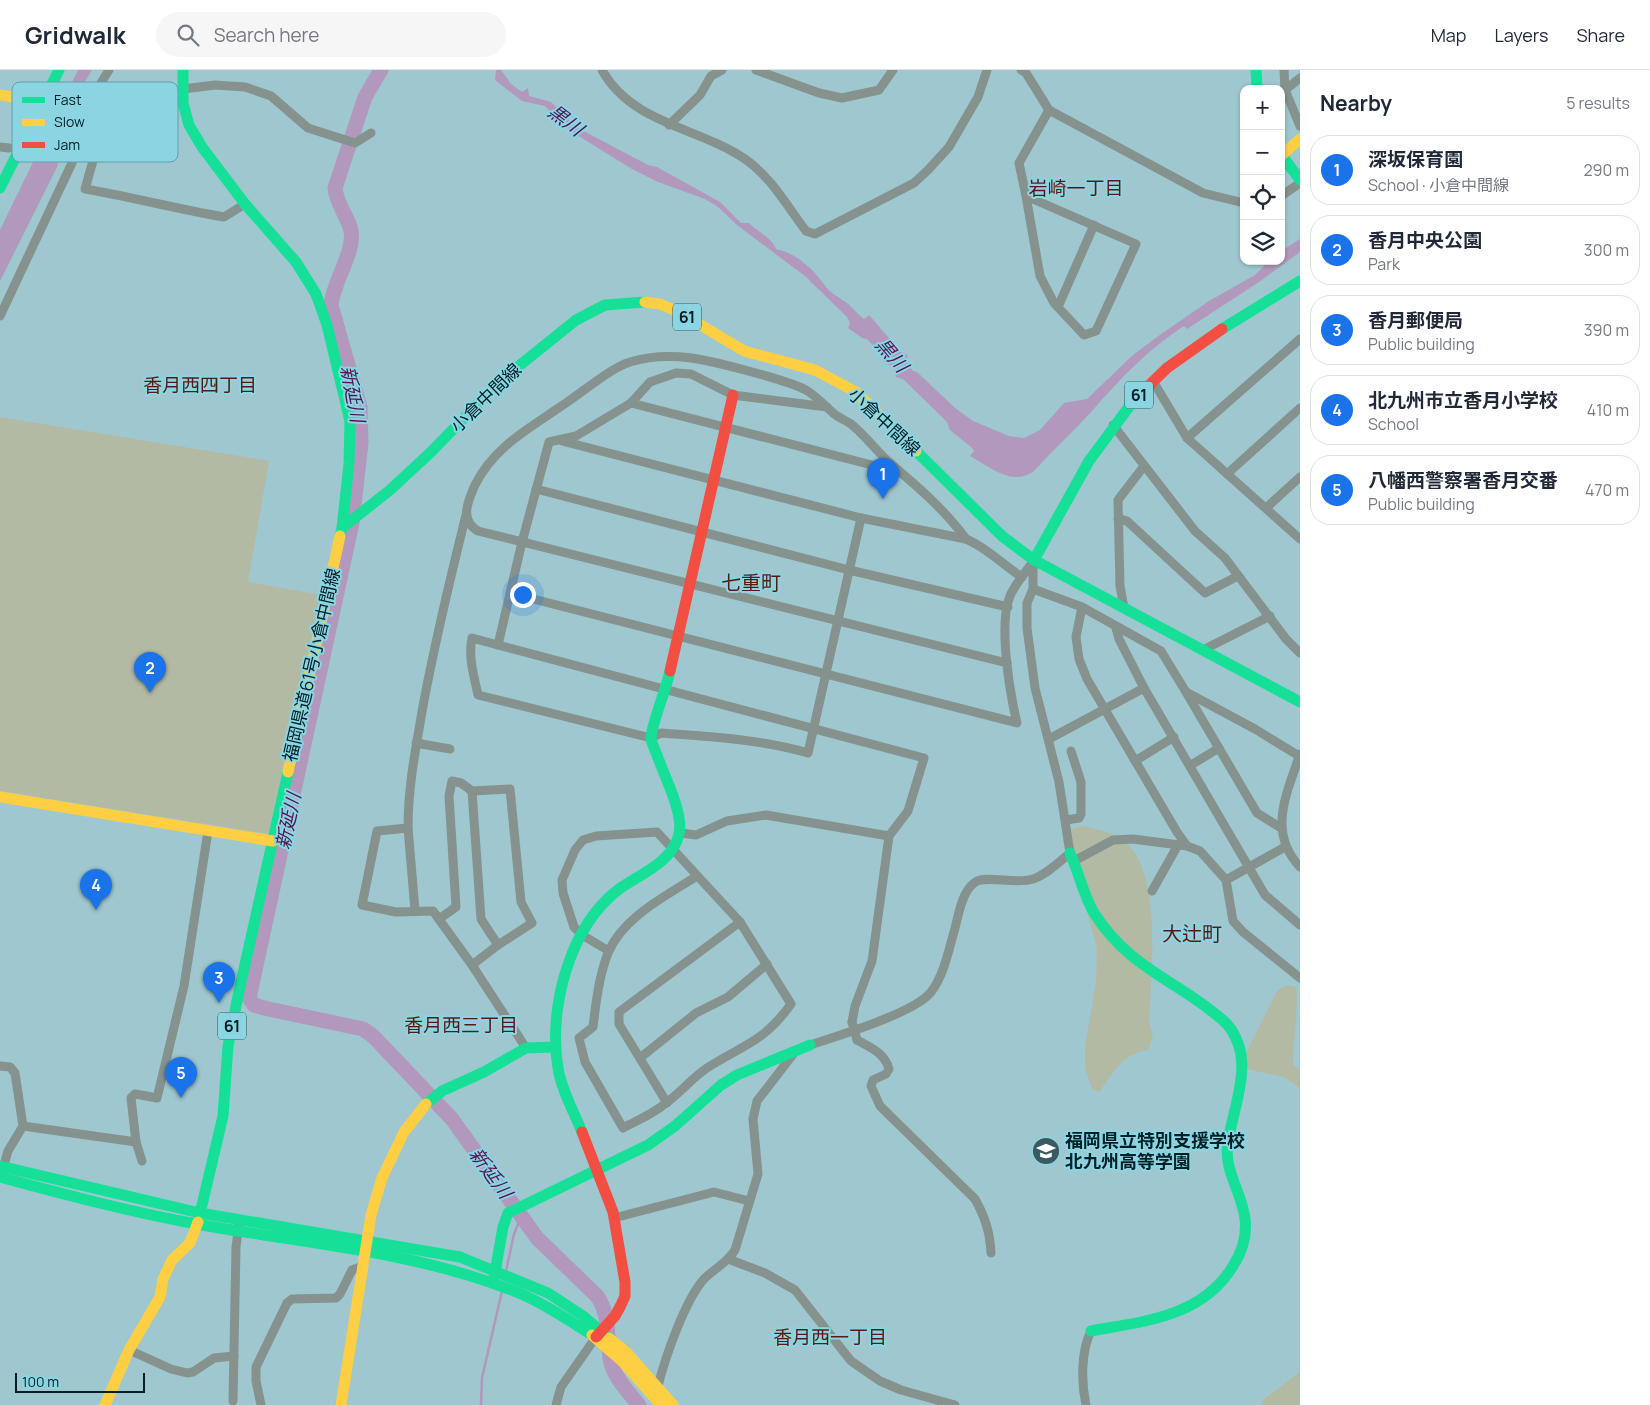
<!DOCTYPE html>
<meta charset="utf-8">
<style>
body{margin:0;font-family:Manrope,"Noto Sans JP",sans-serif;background:#f6f6f7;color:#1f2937}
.controls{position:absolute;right:15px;top:15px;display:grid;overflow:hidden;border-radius:10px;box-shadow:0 1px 4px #0004}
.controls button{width:45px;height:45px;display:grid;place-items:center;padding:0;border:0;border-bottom:1px solid #e0e1e3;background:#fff;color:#1f2937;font:25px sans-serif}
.scale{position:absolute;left:15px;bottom:12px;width:130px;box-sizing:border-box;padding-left:5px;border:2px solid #002025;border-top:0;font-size:14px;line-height:18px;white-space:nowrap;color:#002025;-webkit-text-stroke:4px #8bd5e3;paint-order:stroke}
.you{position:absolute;left:522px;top:524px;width:18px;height:18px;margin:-12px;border:4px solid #fff;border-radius:50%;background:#1a73e8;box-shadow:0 0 0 8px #1a73e833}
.badge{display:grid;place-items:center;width:32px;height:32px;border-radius:50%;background:#1a73e8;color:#fff;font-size:16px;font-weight:700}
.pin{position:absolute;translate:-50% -41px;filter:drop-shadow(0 1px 2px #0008)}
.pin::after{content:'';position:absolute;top:26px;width:18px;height:15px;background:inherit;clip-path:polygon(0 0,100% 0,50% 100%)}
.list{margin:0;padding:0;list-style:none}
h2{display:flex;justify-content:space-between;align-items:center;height:65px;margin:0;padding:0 20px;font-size:21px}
h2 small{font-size:16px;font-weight:400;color:#747a83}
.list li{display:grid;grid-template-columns:32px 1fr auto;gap:15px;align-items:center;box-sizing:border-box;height:70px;margin:0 10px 10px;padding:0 10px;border:1px solid #e0e1e3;border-radius:20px}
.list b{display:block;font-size:19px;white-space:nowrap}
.list p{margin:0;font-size:16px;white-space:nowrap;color:#747a83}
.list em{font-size:16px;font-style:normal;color:#747a83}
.icon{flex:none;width:28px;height:28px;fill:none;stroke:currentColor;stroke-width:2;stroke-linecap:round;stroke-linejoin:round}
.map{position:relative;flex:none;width:1300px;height:1335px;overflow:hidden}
header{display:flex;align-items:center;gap:30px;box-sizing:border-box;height:70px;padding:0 25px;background:#fff;border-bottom:1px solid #e0e1e3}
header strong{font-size:24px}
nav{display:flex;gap:28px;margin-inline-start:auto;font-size:18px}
.search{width:350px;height:45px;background:#f6f6f7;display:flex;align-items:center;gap:12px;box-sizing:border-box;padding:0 18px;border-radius:28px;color:#747a83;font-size:19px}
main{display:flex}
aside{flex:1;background:#fff}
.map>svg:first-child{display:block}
.green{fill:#b2baa4}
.water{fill:#b198bc}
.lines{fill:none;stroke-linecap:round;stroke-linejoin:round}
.stream{stroke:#b198bc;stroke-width:2.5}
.river{stroke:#b198bc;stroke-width:15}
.street{stroke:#85928e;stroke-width:9}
.fast{stroke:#16e098;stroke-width:11}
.slow{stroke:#ffcf43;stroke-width:11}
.jam{stroke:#f24e42;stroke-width:11}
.street-bridge{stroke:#85928e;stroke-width:9}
.labels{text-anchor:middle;stroke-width:4;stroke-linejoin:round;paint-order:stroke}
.shield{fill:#8bd5e3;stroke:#2a565e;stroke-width:1}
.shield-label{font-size:16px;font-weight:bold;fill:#002025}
.street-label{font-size:18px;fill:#002025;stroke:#8bd5e3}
.poi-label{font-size:18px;font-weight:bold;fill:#002025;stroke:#8bd5e3;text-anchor:start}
.water-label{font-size:19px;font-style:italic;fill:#551552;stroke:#8bd5e3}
.neighbourhood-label{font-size:19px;fill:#5b1810;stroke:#8bd5e3}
.quarter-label{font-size:20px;fill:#5b1810;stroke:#8bd5e3}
.key{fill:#8bd5e3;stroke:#619faa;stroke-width:1}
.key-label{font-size:14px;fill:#002025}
</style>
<header>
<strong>Gridwalk</strong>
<div class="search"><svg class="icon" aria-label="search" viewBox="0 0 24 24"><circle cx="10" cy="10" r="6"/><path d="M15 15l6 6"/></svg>Search here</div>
<nav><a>Map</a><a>Layers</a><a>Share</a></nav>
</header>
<main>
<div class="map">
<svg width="1300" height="1335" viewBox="0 0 1300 1335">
<rect width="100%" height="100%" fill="#9fc7cf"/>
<!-- green -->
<g class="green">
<path d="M0,347L269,391L248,512L321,525L268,764L0,721Z"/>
<path d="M1083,756C1098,760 1113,762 1125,772C1163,802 1151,909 1149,952L1153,966L1148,980C1121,984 1115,1002 1099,1022L1092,1019L1085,998V976L1096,913L1097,879L1085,833L1066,785L1071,759Z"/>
<path d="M1286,915L1296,917C1300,932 1292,973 1293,995L1300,1000V1018L1284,1007L1242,998L1245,985L1277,921Z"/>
<path d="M1300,1302V1335H1261L1264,1329Z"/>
</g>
<!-- water -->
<g class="water">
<path d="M78,0H92L74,31L76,57H74L61,83L57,97L0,211V160Z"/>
<path d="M496,0H501L511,14L522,22L528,18L529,26L551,32L576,57L648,95L657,97L720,132L741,153H749C758,162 772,168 776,179C797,183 814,200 826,217C831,224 841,228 847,233C854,239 857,244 864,249L869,245L901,282L907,285L908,294L913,301L917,302L955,338L973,351L1009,366L1024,368L1040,360L1064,333L1087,329L1133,285L1157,267L1209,231L1255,205L1269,191H1281V181L1300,169V182L1259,212L1187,259L1184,256C1148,279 1120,309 1092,341C1073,362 1052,381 1033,402C1011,416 990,397 970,386L974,381L971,377L950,360L947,352L903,309L896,307L893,297L884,292L880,283L867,269L862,268L848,258L850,253L847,247L805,206L737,155L718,137L705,129L658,112L632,99L569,60L545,36L522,31L495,10Z"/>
</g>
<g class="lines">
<!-- stream -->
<g class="stream">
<path d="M506,1201L514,1164L521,1147"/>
<path d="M481,1335L482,1308L502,1221"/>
</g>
<!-- river -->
<path class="river" d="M381,0L365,27L335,118C337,136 348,146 351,161C355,182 333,212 331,235L360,337L361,373L352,453L249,928L254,935L264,938L363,959L373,966L452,1049L537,1168L597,1226C611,1245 606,1271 611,1293C615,1308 629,1323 639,1335"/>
<!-- street -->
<g class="street">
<path d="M602,0C632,54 698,57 745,89C771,107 787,136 806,161L815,164L914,113L928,100L949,77L978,27L987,0"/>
<path d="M756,0L819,23L842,28L879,20L893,0"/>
<path d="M1021,0L1026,3L1049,40L1203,123L1244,133"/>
<path d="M1284,0L1285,20L1300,56"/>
<path d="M183,19L215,15L245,17L271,26L308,58L355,73L371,63"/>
<path d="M1285,20L1300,8"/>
<path d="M83,42L98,73L85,119C132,127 177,139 224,147L245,134"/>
<path d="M669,55L700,25L711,6L722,0"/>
<path d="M0,77L9,78"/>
<path d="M1026,126L1136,174L1096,261L1084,265L1054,233L1040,206Z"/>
<path d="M1026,126L1019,93L1049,40"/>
<path d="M1281,126L1300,113"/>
<path d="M1058,237L1094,155"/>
<path d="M0,246L72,93L83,42L109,0"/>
<path d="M1153,311L1187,368L1300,469"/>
<path d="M631,333L899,402"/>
<path d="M1113,355L1195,461L1225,488L1286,569L1300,583"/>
<path d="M1187,368L1300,269"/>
<path d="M562,371L861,448L966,469C986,477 1003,495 1022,507"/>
<path d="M1227,404L1300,338"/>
<path d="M536,419L849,500L1008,537"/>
<path d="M1266,438L1300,407"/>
<path d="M466,445C450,509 435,572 423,636C416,677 408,716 408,758L377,761L362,835L396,842L433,841L472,895L526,978"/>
<path d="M1118,449L1127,451L1205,523L1238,506"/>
<path d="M966,469C945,440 918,417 891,394C877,382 866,366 851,354C845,350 837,347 832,342C823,334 816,326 806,320C790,312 770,307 752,302C712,291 672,279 630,292C610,298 579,325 560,337C528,359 493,378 475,415C468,431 459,450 478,461L1007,593"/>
<path d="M1033,519L1082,537L1161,581L1186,622"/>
<path d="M510,523L1017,653C1010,624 998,554 1010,526C1015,514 1026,502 1034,490"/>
<path d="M1082,537L1076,567L1079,589L1087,609L1177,762L1187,776L1200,781L1226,810L1233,851L1243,862L1300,908"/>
<path d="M1124,538L1120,516L1118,430L1144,396"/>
<path d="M1116,558L1119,569L1144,618L1265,825L1300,855"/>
<path d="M498,575L522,472L549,372L576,366L631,333L650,312L676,303L691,304L733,325L827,337"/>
<path d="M1203,580L1270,546"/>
<path d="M1049,669L1144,618"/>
<path d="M416,673L450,679"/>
<path d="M1300,684C1287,723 1267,762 1300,797"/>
<path d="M1135,691L1174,667"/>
<path d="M1191,695L1219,678"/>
<path d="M472,721L510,719L521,832L532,853L498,875"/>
<path d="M1066,750L1079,748L1081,744V712L1071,681"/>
<path d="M408,758L415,840"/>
<path d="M1281,758L1257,743L1186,622L1255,659L1299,686"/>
<path d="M681,763L696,765L727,751L766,745L889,766"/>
<path d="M1074,791L1113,770L1133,769L1187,776"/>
<path d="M1226,810L1285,777"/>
<path d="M1152,821L1178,775"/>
<path d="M439,849L456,837L449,726L452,711L461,713L472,721L481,849L498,875L472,895"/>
<path d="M609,881L582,865L574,857L563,823L562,810L575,780L583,770L596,766L657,762L740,852L791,934C764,972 743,975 707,998C692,1008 680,1023 666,1033C653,1044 638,1050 623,1058L585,992L579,968L593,957C596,932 599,906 608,883C623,847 666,826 697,806"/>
<path d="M852,952L855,936L872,891L889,766L908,741L924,688L498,575L472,568C468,587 474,606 478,625L651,668L661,663C711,667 760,669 808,683L861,448"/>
<path d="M857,970C870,977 885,983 889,999L886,1004L873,1010L871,1016L880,1036L975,1129C985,1147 990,1162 991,1183"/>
<path d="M810,975C837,966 915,943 931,922C944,905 948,882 954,862C958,848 961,823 974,813C984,804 1015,815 1033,809C1047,804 1059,792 1070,783L1059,712L1035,618L1027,558V533L1033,519V492"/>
<path d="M640,988L696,943L728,927L767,894"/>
<path d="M0,996L10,997L15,1003L23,1056L8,1081L2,1102"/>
<path d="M667,1033L619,954V942L740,852"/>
<path d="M23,1056L136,1072"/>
<path d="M142,1091L136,1072L131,1028L135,1024L157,1028L184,916L208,761"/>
<path d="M614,1148L714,1122L749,1131"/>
<path d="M728,1189L765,1203L795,1220L851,1291L880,1311L901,1320L955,1335"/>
<path d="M129,1280L171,1299L187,1303L193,1302L214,1288L234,1286"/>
<path d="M658,1316C665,1288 685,1230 704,1209C714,1199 728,1192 735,1180L758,1104L753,1049L757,1031L794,983"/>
<path d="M233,1331L236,1177L239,1155"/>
<path d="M261,1335L256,1311V1297L287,1233L292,1229L336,1228L340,1224L352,1200L363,1196"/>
<path d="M556,1335L561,1317L596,1267"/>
<path d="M1086,1335C1081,1312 1081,1281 1091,1261"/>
</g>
<!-- fast -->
<g class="fast">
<path d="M183,0V33L189,55L202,77L245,134L296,192L316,224L327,255L350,351L349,394L342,458"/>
<path d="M1256,0L1257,19"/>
<path d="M1281,84L1300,110"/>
<path d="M0,118L59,0"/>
<path d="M1222,259L1300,211"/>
<path d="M916,381L1002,466L1034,490L1089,391L1134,330"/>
<path d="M340,466L342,458L390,420L431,382L499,312L576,250L605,235L645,232"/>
<path d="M1034,490L1300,632"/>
<path d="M1070,783C1079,803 1083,824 1094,843C1131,901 1180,911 1226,953C1257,988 1234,1033 1228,1072C1223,1101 1242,1121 1245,1149C1247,1165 1242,1182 1233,1196C1202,1247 1145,1251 1091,1261"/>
<path d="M426,1034L442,1021L484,1002L526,978L555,977"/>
<path d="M582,1062C574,1042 561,1019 558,998C548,939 569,857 619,819C640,804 673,792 679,764C684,743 664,706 657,685C655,680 651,672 651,667C653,650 666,620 670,601"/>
<path d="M0,1096L200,1143L460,1187L548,1223L583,1246L609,1268"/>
<path d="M0,1107C67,1125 134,1143 202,1155C304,1173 408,1181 506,1218C537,1229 564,1247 592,1265"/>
<path d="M198,1152L223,1046L228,976L238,926L288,702"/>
<path d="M494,1208L503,1157L508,1143L648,1075L675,1056L721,1015L737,1005L810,975"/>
</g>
<!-- slow -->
<g class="slow">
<path d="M0,25L44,32"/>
<path d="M1282,85L1300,69"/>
<path d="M645,232L660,234L679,242L744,281L815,300L856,322L916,381"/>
<path d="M288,702L340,466"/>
<path d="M0,727L273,771"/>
<path d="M592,1265L622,1291L661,1335"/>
<path d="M609,1268L626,1282L673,1335"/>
<path d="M105,1335L129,1280L160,1227L163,1209L172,1190L190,1173L198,1152"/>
<path d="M341,1335L371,1145L382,1108L404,1062L426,1034"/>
</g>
<!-- jam -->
<g class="jam">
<path d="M1134,330L1167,298L1222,259"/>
<path d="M670,601L733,325"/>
<path d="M582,1062L613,1142L625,1212V1226L621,1235L615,1246L596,1267"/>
</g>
<!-- street-bridge -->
<path class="street-bridge" d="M852,952L857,970"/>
</g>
<!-- icons -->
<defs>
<symbol id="school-disc" viewBox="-11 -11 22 22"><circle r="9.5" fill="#385a60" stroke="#8bd5e3"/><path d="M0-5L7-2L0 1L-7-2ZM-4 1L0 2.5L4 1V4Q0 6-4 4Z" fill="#fff"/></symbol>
</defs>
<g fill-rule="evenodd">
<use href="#school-disc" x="1030" y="1065" width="32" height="32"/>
</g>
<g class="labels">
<!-- shield labels -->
<g class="shield">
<rect x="673" y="233.5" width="28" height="27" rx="4"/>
<rect x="1125" y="311.5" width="28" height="27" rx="4"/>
<rect x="218" y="942.5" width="28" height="27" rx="4"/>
</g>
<g class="shield-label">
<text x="687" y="253">61</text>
<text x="1139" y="331">61</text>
<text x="232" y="962">61</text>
</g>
<!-- street labels -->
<g class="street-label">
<text transform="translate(486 328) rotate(-44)" y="6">小倉中間線</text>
<text transform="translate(884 352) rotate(43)" y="6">小倉中間線</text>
<text transform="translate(312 595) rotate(-77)" y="6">福岡県道61号小倉中間線</text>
</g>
<!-- poi labels -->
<g class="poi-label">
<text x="1065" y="1077">福岡県立特別支援学校<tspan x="1065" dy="21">北九州高等学園</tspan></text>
</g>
<!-- water labels -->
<g class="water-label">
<text transform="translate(566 50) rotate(37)" y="7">黒川</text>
<text transform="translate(892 285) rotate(49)" y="7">黒川</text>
<text transform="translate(353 324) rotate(79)" y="7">新延川</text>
<text transform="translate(288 751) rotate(-78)" y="7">新延川</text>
<text transform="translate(491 1103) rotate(54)" y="7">新延川</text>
</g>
<!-- neighbourhood labels -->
<g class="neighbourhood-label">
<text x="1076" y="125">岩崎一丁目</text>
<text x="200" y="322">香月西四丁目</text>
<text x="461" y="962">香月西三丁目</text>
<text x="830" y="1274">香月西一丁目</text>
</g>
<!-- quarter labels -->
<g class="quarter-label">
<text x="751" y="520">七重町</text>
<text x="1192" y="871">大辻町</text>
</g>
</g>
<!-- legend -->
<rect x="12" y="12" width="166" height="80" rx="8" class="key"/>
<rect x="22" y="27" width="23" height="6" fill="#16e098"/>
<rect x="22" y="49" width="23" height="7" fill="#ffcf43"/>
<rect x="22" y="72" width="23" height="6" fill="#f24e42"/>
<g class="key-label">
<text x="54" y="35">Fast</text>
<text x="54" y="57">Slow</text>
<text x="54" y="80">Jam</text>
</g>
</svg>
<div class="controls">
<button>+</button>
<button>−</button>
<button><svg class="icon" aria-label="locate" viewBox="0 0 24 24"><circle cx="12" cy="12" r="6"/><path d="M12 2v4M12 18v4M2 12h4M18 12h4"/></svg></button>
<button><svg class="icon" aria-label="layers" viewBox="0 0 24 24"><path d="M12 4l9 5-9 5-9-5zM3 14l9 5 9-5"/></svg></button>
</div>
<div class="scale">100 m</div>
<div class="you"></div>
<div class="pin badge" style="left:883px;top:429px">1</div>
<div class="pin badge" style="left:150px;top:623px">2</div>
<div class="pin badge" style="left:219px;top:933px">3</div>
<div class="pin badge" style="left:96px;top:840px">4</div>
<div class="pin badge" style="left:181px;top:1028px">5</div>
</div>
<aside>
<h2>Nearby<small>5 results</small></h2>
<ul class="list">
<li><span class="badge">1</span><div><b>深坂保育園</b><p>School · 小倉中間線</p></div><em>290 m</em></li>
<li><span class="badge">2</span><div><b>香月中央公園</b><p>Park</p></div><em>300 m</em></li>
<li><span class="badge">3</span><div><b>香月郵便局</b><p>Public building</p></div><em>390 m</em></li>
<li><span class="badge">4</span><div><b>北九州市立香月小学校</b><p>School</p></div><em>410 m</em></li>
<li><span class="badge">5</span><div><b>八幡西警察署香月交番</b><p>Public building</p></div><em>470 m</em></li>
</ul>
</aside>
</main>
